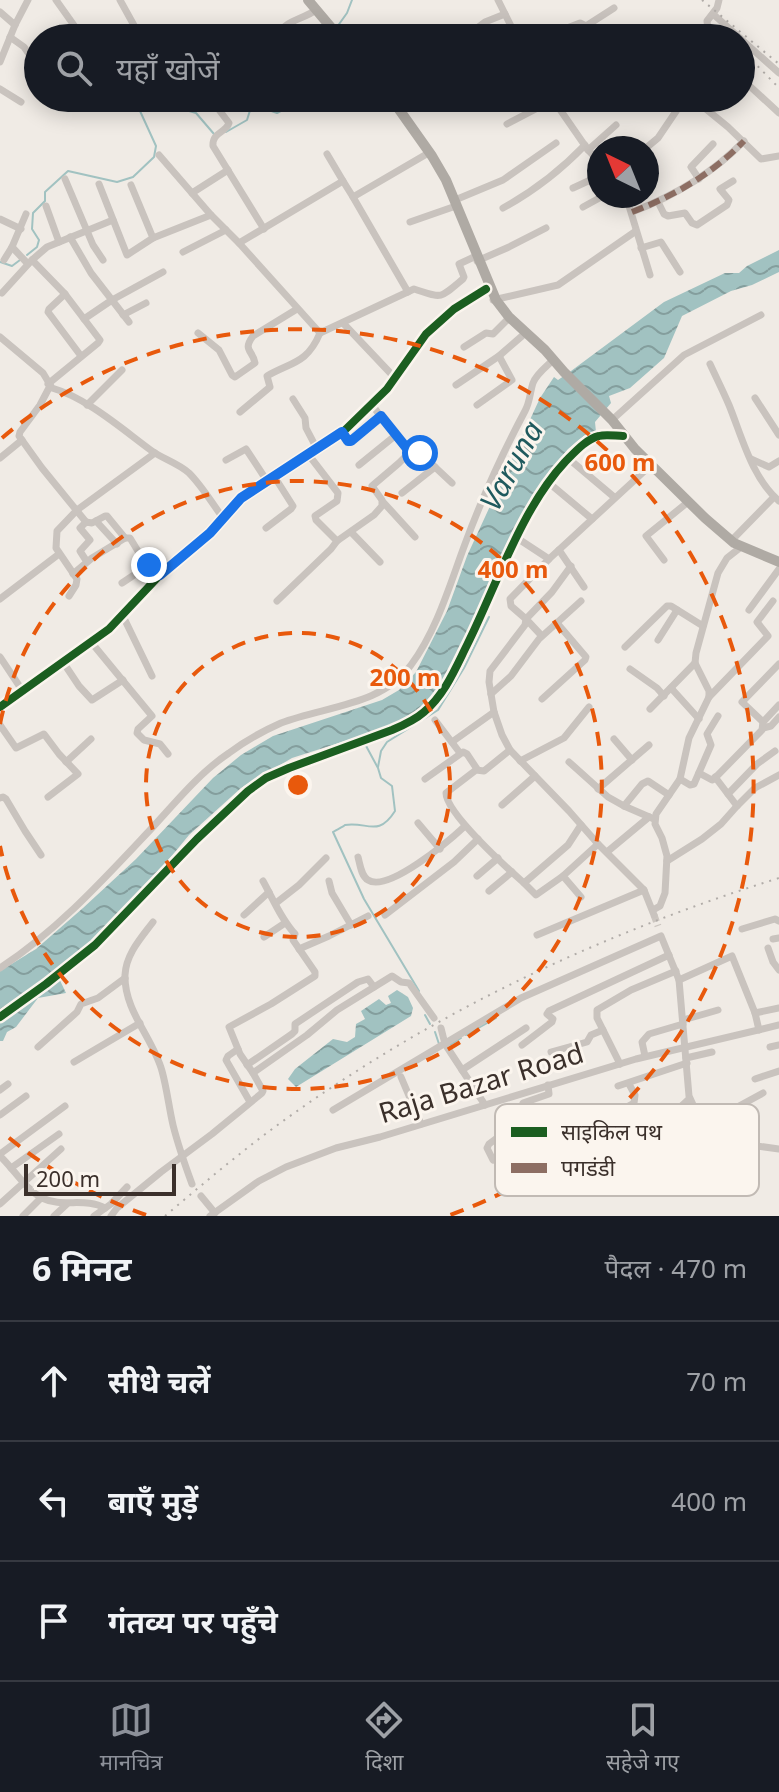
<!DOCTYPE html>
<html lang="hi">
<meta charset="utf-8">
<style>
body{margin:0;font-family:"Noto Sans","Noto Sans Devanagari",sans-serif;background:#242831;color:#f1f3f6}
.compass{position:absolute;left:587px;top:136px;width:72px;height:72px;border-radius:50%;background:#171b24;box-shadow:0 4px 20px #0003;rotate:317deg}
.scale{position:absolute;left:24px;bottom:20px;width:152px;box-sizing:border-box;padding-left:8px;border:4px solid #3b302b;border-top:0;font-size:22px;line-height:28px;white-space:nowrap;color:#3b302b;-webkit-text-stroke:6px #fbf5ee;paint-order:stroke}
.stop{position:absolute;width:24px;height:24px;margin:-18px;border:6px solid #1a73e8;border-radius:50%;background:#fff}
.stop.end{background:#1a73e8;border-color:#fff;box-shadow:0 2px 8px #0008}
.list{margin:0;padding:0;list-style:none}
h2{display:flex;justify-content:space-between;align-items:center;height:104px;margin:0;padding:0 32px;font-size:34px}
h2 small{font-size:26px;font-weight:400;color:#9ea1a6}
.list li{display:grid;grid-template-columns:52px 1fr auto;gap:24px;align-items:center;box-sizing:border-box;height:120px;padding:0 32px;border-top:2px solid #363941}
.list b{display:block;font-size:30px;white-space:nowrap}
.list em{font-size:26px;font-style:normal;color:#9ea1a6}
.icon{flex:none;width:44px;height:44px;fill:none;stroke:currentColor;stroke-width:2;stroke-linecap:round;stroke-linejoin:round}
.map{position:relative;flex:none;width:779px;height:1216px;overflow:hidden}
.search{position:absolute;background:#171b24;box-shadow:0 4px 20px #0003;left:24px;right:24px;top:24px;height:88px;display:flex;align-items:center;gap:20px;box-sizing:border-box;padding:0 28px;border-radius:44px;color:#9ea1a6;font-size:30px}
.sheet{height:464px;background:#171b24}
nav{display:flex;justify-content:space-around;align-items:center;box-sizing:border-box;height:112px;border-top:2px solid #363941;background:#171b24;font-size:22px;color:#9ea1a6}
nav a{display:grid;justify-items:center;gap:4px}
nav .on{color:#8c9099}
.map>svg:first-child{display:block}
.water{fill:url(#water-waves)}
.lines{fill:none;stroke-linecap:round;stroke-linejoin:round}
.stream{stroke:#a1c2c1;stroke-width:2}
.minor-tunnel{stroke:#ccc6c0;stroke-width:7;stroke-dasharray:7 3.5;stroke-linecap:butt}
.minor{stroke:#c9c3be;stroke-width:7}
.highway{stroke:#afaaa4;stroke-width:10}
.rail{stroke:#b1aca8;stroke-width:2;stroke-dasharray:2 6;stroke-linecap:butt}
.quiet{stroke:#8d6e63;stroke-width:6;stroke-dasharray:12 6;stroke-linecap:butt}
.cycleway-casing{stroke:#fbf5ee;stroke-width:13}
.cycleway{stroke:#1b5e20;stroke-width:8}
.route{stroke:#1a73e8;stroke-width:10}
.ring{fill:none;stroke:#e8590c;stroke-width:4;stroke-dasharray:14 10}
.labels{text-anchor:middle;stroke-width:6;stroke-linejoin:round;paint-order:stroke}
.street-label{font-size:28px;fill:#3b302b;stroke:#fbf5ee}
.water-label{font-size:30px;font-style:italic;fill:#1f5a5e;stroke:#fbf5ee}
.key{fill:#fbf5ee;stroke:#c1bab4;stroke-width:2}
.key-label{font-size:22px;fill:#3b302b}
.centre{fill:#e8590c;stroke:#fbf5ee;stroke-width:4}
.ring-label{font-size:24px;text-anchor:middle;font-weight:bold;fill:#e8590c;stroke:#fbf5ee;stroke-width:6;stroke-linejoin:round;paint-order:stroke}
</style>
<div class="map">
<svg width="779" height="1216" viewBox="0 0 779 1216">
<defs>
<pattern id="water-waves" width="16" height="10" patternUnits="userSpaceOnUse" patternTransform="scale(2)"><rect width="16" height="10" fill="#a1c2c1"/><path d="M0 5q4-4 8 0t8 0" fill="none" stroke="#849e9d"/></pattern>
</defs>
<rect width="100%" height="100%" fill="#f0ebe5"/>
<!-- water -->
<g class="water">
<path d="M779,250V272L752,285L731,291L682,316L664,358L630,388L609,396L611,403L595,422L596,432L585,435L568,449L546,476L516,531L451,671L434,694L415,714L395,725L292,758L241,788L189,835L156,875L94,941L56,972L66,993L38,998L16,1027L7,1032L3,1041H0V971L36,949L83,908L136,859L213,778L241,755L273,736L382,700L399,690L416,672L447,611L467,556L540,398L554,377L558,380L571,371L664,302L725,273H739L747,266Z"/>
<path d="M397,990L408,997L413,1008L411,1016L296,1087L288,1079L295,1069L333,1039L347,1042L355,1037L356,1024L365,1019L361,1011L379,999L386,1005L391,1003L388,996Z"/>
</g>
<g class="lines">
<!-- stream -->
<g class="stream">
<path d="M337,27L347,13L352,0"/>
<path d="M226,132L247,120L252,104L277,113L288,107L293,98"/>
<path d="M27,255L37,247L39,240L32,229L33,213L45,201V192L68,171L117,182L133,177L154,157L156,146L140,111L151,100L196,113L214,134"/>
<path d="M0,262L12,266L20,260"/>
<path d="M365,744L378,768L381,778L392,786L395,811C378,838 367,821 345,825C345,826 334,831 333,832L364,899L419,991"/>
<path d="M378,767L381,751L387,742L438,710L464,668L489,617"/>
<path d="M425,1015L430,1024"/>
<path d="M435,1032L439,1044"/>
<path d="M466,1035L496,1018"/>
<path d="M450,1045L461,1038"/>
</g>
<!-- minor-tunnel -->
<path class="minor-tunnel" d="M654,915L658,926"/>
<!-- minor -->
<g class="minor">
<path d="M56,0L83,38"/>
<path d="M120,0L141,38"/>
<path d="M498,0L517,38"/>
<path d="M0,12L15,25"/>
<path d="M713,14L740,38"/>
<path d="M10,37L24,47L38,67"/>
<path d="M208,38L213,36L217,38"/>
<path d="M275,38C286,19 300,21 316,10"/>
<path d="M464,38L485,22L505,14"/>
<path d="M541,38L580,23L586,26L614,8"/>
<path d="M709,38L707,21L717,8L719,0"/>
<path d="M741,39L779,73"/>
<path d="M0,62L15,25L28,0"/>
<path d="M741,78L779,113"/>
<path d="M0,89L21,102"/>
<path d="M210,98L229,123C226,133 212,132 213,146L264,229"/>
<path d="M552,98L588,150L599,161"/>
<path d="M689,98L706,109L728,127L761,159L779,156"/>
<path d="M507,124L553,100"/>
<path d="M646,148L658,138L685,98"/>
<path d="M588,150L616,125"/>
<path d="M327,154L343,181"/>
<path d="M159,155L211,215L239,243L320,333L414,289C443,298 438,300 463,279L464,277L459,264L474,257"/>
<path d="M65,179L93,245L103,260"/>
<path d="M699,179L691,167L713,144"/>
<path d="M99,184L127,255L153,238L211,215"/>
<path d="M131,185L153,238"/>
<path d="M573,188L599,176"/>
<path d="M192,193L228,170"/>
<path d="M626,196L650,275"/>
<path d="M353,197L408,292"/>
<path d="M455,200L503,180L556,143"/>
<path d="M658,202L664,214L668,216L685,213L692,223L697,225L727,205L729,200L720,189L733,181"/>
<path d="M46,206L59,242"/>
<path d="M583,207L603,196"/>
<path d="M503,208C534,191 561,170 585,145"/>
<path d="M632,212C674,196 712,174 744,141"/>
<path d="M0,219L21,229"/>
<path d="M410,222L453,207"/>
<path d="M70,237L91,273L129,322"/>
<path d="M239,243L343,181L353,197L425,155"/>
<path d="M12,247L28,264"/>
<path d="M641,248L661,242L680,272"/>
<path d="M183,252L226,230"/>
<path d="M4,260L12,247L26,214"/>
<path d="M32,260L47,247L113,220"/>
<path d="M477,261L509,247L546,228"/>
<path d="M2,293L32,260L65,294L100,340L98,343L48,384"/>
<path d="M65,294L49,309L48,312L81,356"/>
<path d="M493,300L558,285L636,231"/>
<path d="M123,315L146,303"/>
<path d="M84,319L112,300L163,272"/>
<path d="M343,323L395,378"/>
<path d="M198,333L219,350L232,375L235,377L255,363C253,350 242,351 253,336L297,309"/>
<path d="M0,337L43,373L52,388C87,398 122,429 152,451C163,459 178,463 189,473C202,486 212,503 223,518"/>
<path d="M464,347L486,333L493,334L507,320"/>
<path d="M710,364C716,377 723,391 729,405C742,437 752,478 779,501"/>
<path d="M456,385L499,356L522,336"/>
<path d="M50,386L40,405L20,432L19,436L42,468L86,522"/>
<path d="M755,398L779,435"/>
<path d="M293,399L305,418L306,428L317,449"/>
<path d="M87,405L122,370"/>
<path d="M477,405L512,380L499,356"/>
<path d="M240,412L270,387L267,376C291,362 307,364 320,333"/>
<path d="M612,420L684,355L761,315"/>
<path d="M342,432L348,441H351L381,416"/>
<path d="M409,451L415,450L420,453L452,483"/>
<path d="M0,458L22,440"/>
<path d="M569,459L614,497"/>
<path d="M751,459L769,467L779,461"/>
<path d="M226,460L246,449L267,481"/>
<path d="M359,465L396,435"/>
<path d="M651,465L549,559L510,599L511,606L526,619L525,625L490,671L489,682L494,712L502,735L510,750L569,811L598,844L644,890L654,915"/>
<path d="M549,483L592,519"/>
<path d="M402,493L435,467"/>
<path d="M384,503L415,537"/>
<path d="M96,521L117,544"/>
<path d="M266,528L291,509L293,506L274,476"/>
<path d="M351,532L380,562"/>
<path d="M125,538H130L147,566"/>
<path d="M517,538L549,559"/>
<path d="M337,541L374,515L382,506V500L372,486L399,463L409,453L372,405"/>
<path d="M731,541L774,497"/>
<path d="M559,550L584,587"/>
<path d="M664,560L646,536L688,502"/>
<path d="M73,574L92,558L125,538L107,516H105L92,523L86,522L80,528L90,540L80,551L87,562"/>
<path d="M122,583L149,565L160,575"/>
<path d="M69,596L76,585L77,579L56,548L57,531L77,510L155,453"/>
<path d="M0,599L59,554"/>
<path d="M277,601L331,549L337,541L316,520L315,516L337,501L338,493L308,454"/>
<path d="M749,610L779,569"/>
<path d="M122,614L152,676"/>
<path d="M540,634L526,619L552,592L571,566"/>
<path d="M658,640L677,610"/>
<path d="M91,642L152,716L138,729L137,733L144,740L160,744L168,754"/>
<path d="M625,647L667,606H671L703,626"/>
<path d="M0,657L22,690"/>
<path d="M63,662L79,686L92,700L123,680"/>
<path d="M630,669L657,688L664,696"/>
<path d="M671,688L699,719"/>
<path d="M491,694L511,676L539,639L581,601"/>
<path d="M709,697L768,636L757,622L773,601"/>
<path d="M542,699L585,660L586,657L557,623"/>
<path d="M0,707L109,629L158,577L210,533L241,498L345,430L387,389L426,334L454,309L486,289"/>
<path d="M650,709L695,663"/>
<path d="M435,720L460,753"/>
<path d="M763,722L742,702L779,664"/>
<path d="M0,725L16,748L44,734L59,754L78,774L48,797"/>
<path d="M763,728L771,726L779,717"/>
<path d="M614,739L632,760"/>
<path d="M452,742L494,712"/>
<path d="M510,750L484,771L476,770L446,793C446,813 507,868 524,883L568,845L581,825"/>
<path d="M520,761L564,738L589,707"/>
<path d="M66,762L91,739"/>
<path d="M569,762L608,797L624,806L654,819"/>
<path d="M699,773L712,780L714,779L762,730L763,722L779,705"/>
<path d="M715,777L737,806L755,788L779,775"/>
<path d="M425,779L463,752L467,754L477,769"/>
<path d="M680,779L690,785L694,784L711,745L707,734L718,716"/>
<path d="M598,789L649,745"/>
<path d="M728,794L757,764L775,751"/>
<path d="M0,798L3,797L6,799L25,831L41,855"/>
<path d="M502,805L535,776"/>
<path d="M624,806L642,784L648,781L669,795"/>
<path d="M418,823L440,849"/>
<path d="M607,852L649,817"/>
<path d="M358,857C360,864 361,876 368,880C388,893 450,840 465,826"/>
<path d="M667,861L702,839L721,824L737,806"/>
<path d="M477,876L498,858"/>
<path d="M329,881L332,893L351,925"/>
<path d="M524,883L536,895L563,876"/>
<path d="M489,891L512,872"/>
<path d="M581,897L563,876L598,844"/>
<path d="M276,903L299,885L326,858"/>
<path d="M653,910L660,906L665,893L667,856L662,838L655,824L656,814L680,779L689,738L709,697V691L695,663L696,653L718,573L727,558L741,547"/>
<path d="M244,915L269,892"/>
<path d="M385,915L454,862L478,839"/>
<path d="M153,922C141,938 126,954 125,975C124,1011 153,1038 162,1071C167,1089 169,1108 173,1125C178,1145 185,1165 192,1184"/>
<path d="M742,929L775,919L779,921"/>
<path d="M537,935L644,890"/>
<path d="M264,937L285,923"/>
<path d="M773,939L779,938"/>
<path d="M768,948L773,962L779,970"/>
<path d="M299,949L329,936L368,916"/>
<path d="M0,968C58,930 104,879 151,829C175,803 199,773 229,753C245,741 263,731 281,723C325,706 382,706 411,665C437,630 450,584 465,544C482,498 502,454 525,411C530,402 530,392 533,383C536,374 547,366 553,360"/>
<path d="M679,980L732,956L755,1013L759,1030"/>
<path d="M755,1013L779,1008"/>
<path d="M0,1017L46,984L95,945L197,839L248,791L266,778L289,768L392,730C404,725 415,720 424,712C445,694 455,669 467,645C496,587 521,509 565,462C574,453 586,439 599,436C606,434 616,436 623,436"/>
<path d="M683,1020L718,1010"/>
<path d="M441,1028L445,1044L485,1105"/>
<path d="M522,1045L552,1022L553,1019L547,1014L549,1011L669,955"/>
<path d="M38,1047L77,1012L81,1004L98,998L125,978"/>
<path d="M770,1047L779,1045"/>
<path d="M238,1049L228,1056L226,1060L250,1102"/>
<path d="M551,1052L587,1042L591,1035L603,1030"/>
<path d="M645,1056L642,1042L649,1034L683,1024"/>
<path d="M686,1058L712,1052"/>
<path d="M74,1062L140,1023"/>
<path d="M620,1064L597,1018V1010L631,990L676,971"/>
<path d="M247,1065L292,1034L295,1031V1024L358,982L368,979L374,987"/>
<path d="M462,1070L526,1028"/>
<path d="M253,1073L240,1054L229,1027L271,1004L315,976V972L293,940L295,934C281,919 273,899 263,881"/>
<path d="M401,1077L421,1124"/>
<path d="M755,1079L779,1071"/>
<path d="M618,1086L687,1063"/>
<path d="M0,1090L8,1084"/>
<path d="M333,1110L521,998L661,936L679,980L689,1096L694,1107L705,1122L708,1123L763,1093"/>
<path d="M0,1115L26,1096"/>
<path d="M705,1122L713,1132L728,1140"/>
<path d="M595,1125L634,1103L635,1095L629,1084"/>
<path d="M664,1132L663,1124L665,1121L689,1099"/>
<path d="M0,1154L65,1106"/>
<path d="M0,1156C14,1169 25,1189 42,1198C62,1208 86,1197 105,1208"/>
<path d="M569,1159L694,1141H721L779,1149"/>
<path d="M493,1160L487,1148L489,1144L505,1132L507,1123L519,1118L523,1103L549,1094L548,1085"/>
<path d="M11,1168L59,1134"/>
<path d="M201,1196L215,1213"/>
<path d="M0,1204L61,1149"/>
<path d="M23,1216L41,1198"/>
<path d="M54,1216L67,1204"/>
<path d="M94,1216L111,1204L127,1187"/>
<path d="M111,1216L117,1208L161,1172L212,1134L262,1093L263,1091L253,1073L307,1035L337,1010L392,976L401,982L409,983L434,1018"/>
<path d="M210,1216L259,1181L286,1167L336,1148L380,1137L636,1059L779,1025"/>
</g>
<!-- highway -->
<g class="highway">
<path d="M308,0L340,38"/>
<path d="M391,98L432,156L446,180L496,300L509,317L545,350L564,372L612,420L635,449L705,518L734,543L779,562"/>
</g>
<!-- rail -->
<g class="rail">
<path d="M702,0L779,64"/>
<path d="M741,49L779,88"/>
<path d="M165,1216C198,1188 230,1161 264,1135C421,1018 593,936 779,878"/>
</g>
<!-- quiet -->
<path class="quiet" d="M632,212C674,196 712,174 744,141"/>
<defs>
<g id="cycleway">
<path d="M0,707L109,629L158,577L210,533L241,498L345,430L387,389L426,334L454,309L486,289"/>
<path d="M0,1017L46,984L95,945L197,839L248,791L266,778L289,768L392,730C404,725 415,720 424,712C445,694 455,669 467,645C496,587 521,509 565,462C574,453 586,439 599,436C606,434 616,436 623,436"/>
</g>
</defs>
<!-- cycleway casing -->
<use href="#cycleway" class="cycleway-casing"/>
<!-- cycleway -->
<use href="#cycleway" class="cycleway"/>
</g>
<g class="lines">
<!-- route -->
<path class="route" d="M149,565L160,575L210,533L241,498L342,432L348,441H351L381,416L409,451L415,450L420,453"/>
</g>
<!-- distance rings -->
<g class="ring">
<circle cx="298" cy="785" r="152"/>
<path d="M0 724A304 304 0 1 1 0 846"/>
<path d="M146 1215A456 456 0 0 1 2 1132M2 438A456 456 0 1 1 450 1215"/>
</g>
<g class="labels">
<!-- street labels -->
<g class="street-label">
<text transform="translate(481 1083) rotate(-17)" y="10">Raja Bazar Road</text>
</g>
<!-- water labels -->
<g class="water-label">
<text transform="translate(512 466) rotate(-61)" y="10">Varuna</text>
</g>
</g>
<!-- legend -->
<rect x="495" y="1104" width="264" height="92" rx="12" class="key"/>
<rect x="511" y="1127" width="36" height="10" fill="#1b5e20"/>
<rect x="511" y="1163" width="36" height="10" fill="#8d6e63"/>
<g class="key-label">
<text x="561" y="1140">साइकिल पथ</text>
<text x="561" y="1176">पगडंडी</text>
</g>
<circle cx="298" cy="785" r="12" class="centre"/>
<g class="ring-label">
<text x="620" y="471">600 m</text>
<text x="513" y="578">400 m</text>
<text x="405" y="686">200 m</text>
</g>
</svg>
<svg class="compass" viewBox="-18 -18 36 36"><path d="M0-13l5 13h-10z" fill="#e53935"/><path d="M0 13l5-13h-10z" fill="#9ea1a6"/></svg>
<div class="scale">200 m</div>
<div class="stop" style="left:420px;top:453px"></div>
<div class="stop end" style="left:149px;top:565px"></div>
<div class="search"><svg class="icon" aria-label="search" viewBox="0 0 24 24"><circle cx="10" cy="10" r="6"/><path d="M15 15l6 6"/></svg>यहाँ खोजें</div>
</div>
<section class="sheet">
<h2>6 मिनट<small>पैदल · 470 m</small></h2>
<ul class="list">
<li><svg class="icon" aria-label="ahead" viewBox="0 0 24 24"><path d="M12 20V5M6 11l6-6 6 6"/></svg><div><b>सीधे चलें</b></div><em>70 m</em></li>
<li><svg class="icon" aria-label="left" viewBox="0 0 24 24"><path d="M17 20v-9H6M10 6l-5 5 5 5"/></svg><div><b>बाएँ मुड़ें</b></div><em>400 m</em></li>
<li><svg class="icon" aria-label="arrive" viewBox="0 0 24 24"><path d="M6 21V4h12l-3 4 3 4H6"/></svg><div><b>गंतव्य पर पहुँचे</b></div></li>
</ul>
</section>
<nav>
<a class="on"><svg class="icon" aria-label="map" viewBox="0 0 24 24"><path d="M3 6l6-2 6 2 6-2v14l-6 2-6-2-6 2zM9 4v14M15 6v14"/></svg>मानचित्र</a>
<a><svg class="icon" aria-label="directions" viewBox="0 0 24 24"><path d="M12 3l9 9-9 9-9-9zM9 14v-3h6M13 9l2 2-2 2"/></svg>दिशा</a>
<a><svg class="icon" aria-label="saved" viewBox="0 0 24 24"><path d="M7 4h10v16l-5-4-5 4z"/></svg>सहेजे गए</a>
</nav>
